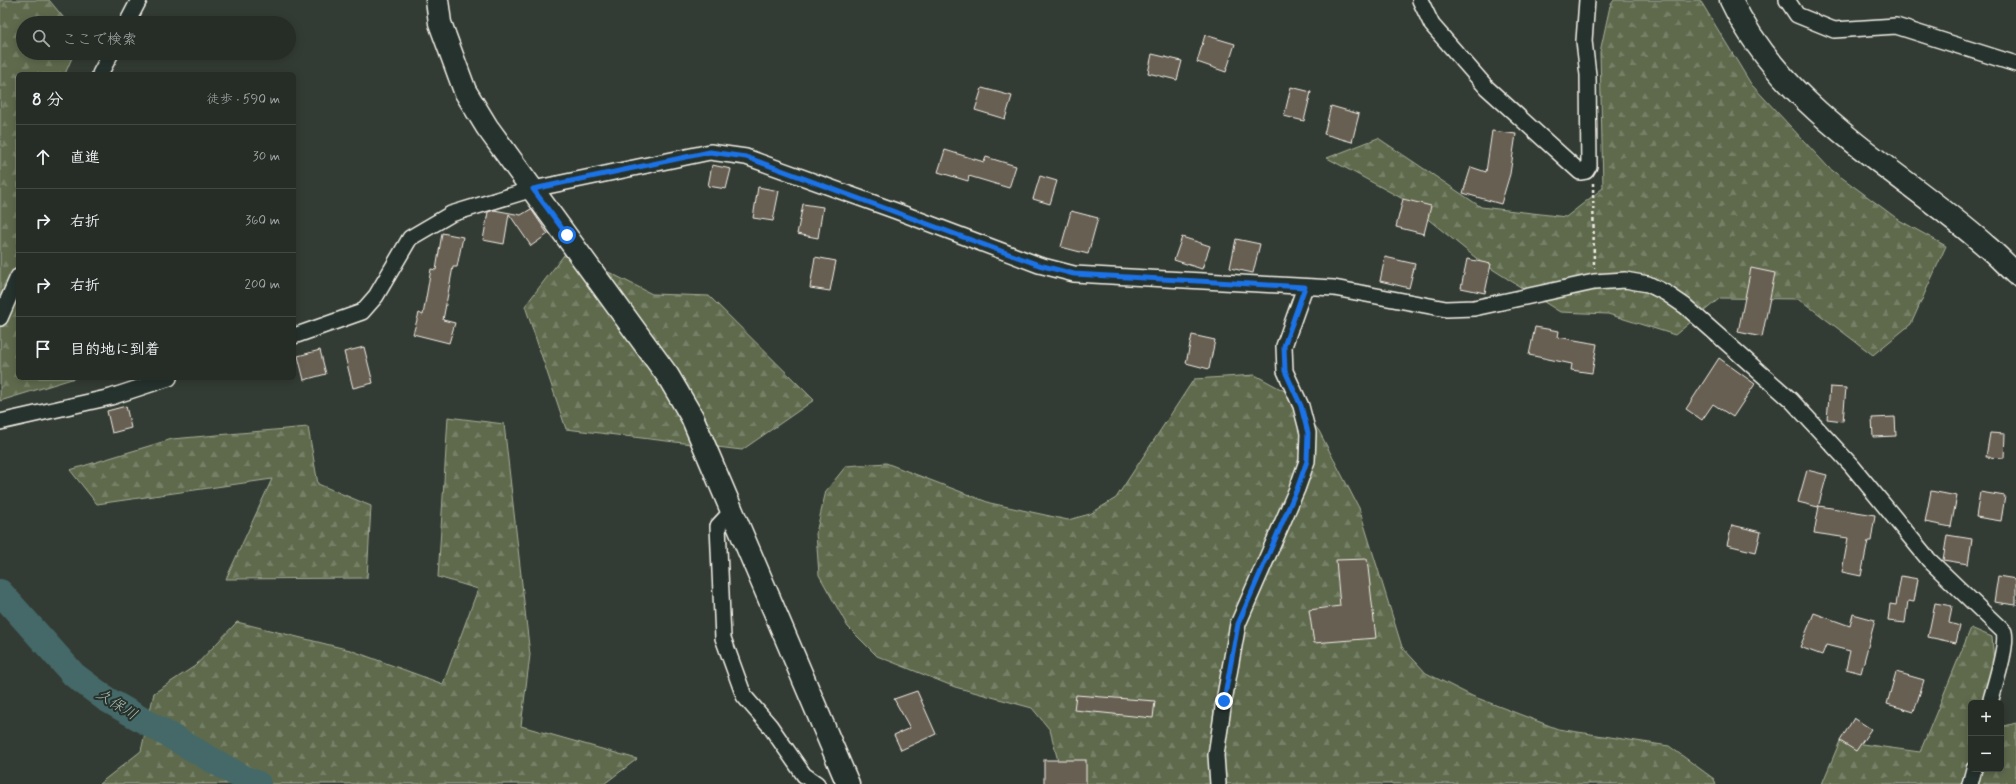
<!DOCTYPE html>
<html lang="ja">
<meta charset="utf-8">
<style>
body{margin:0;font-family:Mynerve,"Klee One",sans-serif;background:#2e352f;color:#f1f3f6}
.controls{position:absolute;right:12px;bottom:12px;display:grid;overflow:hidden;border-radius:6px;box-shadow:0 2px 10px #0003}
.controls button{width:36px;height:36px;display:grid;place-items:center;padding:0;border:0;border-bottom:1px solid #424944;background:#262d27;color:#f1f3f6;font:20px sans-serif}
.stop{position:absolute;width:12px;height:12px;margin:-9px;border:3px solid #1a73e8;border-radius:50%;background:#fff}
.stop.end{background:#1a73e8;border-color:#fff;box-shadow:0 1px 4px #0008}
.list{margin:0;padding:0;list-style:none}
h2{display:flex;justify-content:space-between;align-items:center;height:52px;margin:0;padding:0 16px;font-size:17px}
h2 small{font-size:13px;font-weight:400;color:#a4a8a7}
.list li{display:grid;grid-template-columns:26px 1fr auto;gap:12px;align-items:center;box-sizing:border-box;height:64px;padding:0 16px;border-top:1px solid #424944}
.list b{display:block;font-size:15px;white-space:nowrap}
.list em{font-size:13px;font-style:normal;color:#a4a8a7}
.icon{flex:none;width:22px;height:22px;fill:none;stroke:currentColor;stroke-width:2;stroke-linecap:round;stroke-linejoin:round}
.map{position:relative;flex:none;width:2016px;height:784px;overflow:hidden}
.search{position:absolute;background:#262d27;box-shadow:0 2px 10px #0003;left:16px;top:16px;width:280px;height:44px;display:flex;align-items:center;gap:10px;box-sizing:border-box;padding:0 14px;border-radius:22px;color:#a4a8a7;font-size:15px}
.panel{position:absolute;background:#262d27;box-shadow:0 2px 10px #0003;left:16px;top:72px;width:280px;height:308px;border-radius:6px}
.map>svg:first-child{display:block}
.forest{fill:url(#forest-firs);stroke:#a9ae9a}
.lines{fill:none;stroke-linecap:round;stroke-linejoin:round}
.river{stroke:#446968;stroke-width:26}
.building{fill:#685e52;stroke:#f4f1e8}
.street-casing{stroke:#f4f1e8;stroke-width:18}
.secondary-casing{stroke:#f4f1e8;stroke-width:25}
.path{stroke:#f4f1e8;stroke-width:2.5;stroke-dasharray:3 3;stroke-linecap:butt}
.street{stroke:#26332d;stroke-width:15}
.secondary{stroke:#26332d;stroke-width:22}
.route{stroke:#1a73e8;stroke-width:5}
.labels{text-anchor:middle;stroke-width:4;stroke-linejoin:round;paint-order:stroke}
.water-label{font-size:15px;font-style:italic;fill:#aebbb5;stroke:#26332d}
</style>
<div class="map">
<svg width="2016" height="784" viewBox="0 0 2016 784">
<defs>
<pattern id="forest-firs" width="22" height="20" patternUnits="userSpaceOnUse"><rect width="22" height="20" fill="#5e6b4d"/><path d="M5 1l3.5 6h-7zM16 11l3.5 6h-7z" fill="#768167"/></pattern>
</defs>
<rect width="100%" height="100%" fill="#333c34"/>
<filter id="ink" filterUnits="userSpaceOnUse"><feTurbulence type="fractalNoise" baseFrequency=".025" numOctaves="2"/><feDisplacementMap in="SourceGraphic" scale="8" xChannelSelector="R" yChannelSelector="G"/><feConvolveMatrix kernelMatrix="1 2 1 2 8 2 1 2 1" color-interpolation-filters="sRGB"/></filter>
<g filter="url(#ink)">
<!-- forest -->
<g class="forest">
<path d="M0,0H49L68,23H23V53H74L65,74H18V246L16,254H18V378H75L0,401Z"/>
<path d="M1614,0H1700L1751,84L1829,168L1899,220L1946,246L1911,324L1873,355L1799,299L1720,298L1675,335L1608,314L1560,312L1481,262L1403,199L1327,158L1378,138L1481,207L1566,217L1603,188L1600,52L1610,6Z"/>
<path d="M567,251L652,294L709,296L814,400L742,450L566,429L525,306Z"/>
<path d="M1255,375L1290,394L1319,431L1359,508L1402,647L1426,673L1472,696L1558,729L1669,746L1714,779L1716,784H1064L1050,730L1032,708L955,687L877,656L848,627L819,575L816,533L826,491L846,466L886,463L990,503L1068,520L1090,514L1116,498L1194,379Z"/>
<path d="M448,417L504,424L530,655L521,726L637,759L604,784H99L141,751L154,693L195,666L237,622L350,650L443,684L478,589L438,577Z"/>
<path d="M308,427L318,484L371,506L367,578L226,579L272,479L97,504L70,470L172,439Z"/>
<path d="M1971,628L1992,637L1997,703H1971V769H2001V727L2016,723V784H1822L1840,741L1920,752Z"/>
</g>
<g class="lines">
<!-- river -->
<path class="river" d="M0,592L74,675L106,699L245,779L258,784"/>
</g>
<!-- building -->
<g class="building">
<path d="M1205,35L1235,44L1226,72L1197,62Z"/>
<path d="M1152,54L1182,61L1177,80L1148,73Z"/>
<path d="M1291,87L1311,92L1304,121L1284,116Z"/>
<path d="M982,88L1012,96L1005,119L975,110Z"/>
<path d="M1331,106L1359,114L1352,142L1324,134Z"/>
<path d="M1492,131L1516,134L1510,174L1501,204L1463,193L1471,167L1486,172Z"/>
<path d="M945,150L984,162L986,157L1016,166L1009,188L969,176L968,181L938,172Z"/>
<path d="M712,165L731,169L726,189L708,186Z"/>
<path d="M1040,176L1057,181L1050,204L1033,199Z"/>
<path d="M758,187L779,191L773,221L753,218Z"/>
<path d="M1403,199L1431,206L1424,234L1396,227Z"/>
<path d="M803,204L823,207L818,238L797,234Z"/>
<path d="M531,209L548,234L531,246L509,214L504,244L483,240L488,212L494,210L521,215Z"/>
<path d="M1071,211L1098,218L1088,254L1061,247Z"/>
<path d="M442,233L463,237L457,267H453L443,320L455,323L449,343L413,334L419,313L423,315L431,269L436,270Z"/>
<path d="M1182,237L1210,246L1202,269L1174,260Z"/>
<path d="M1236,239L1260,244L1253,273L1230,268Z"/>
<path d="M815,257L836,261L830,291L810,288Z"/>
<path d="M1385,257L1415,264L1409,288L1380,281Z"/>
<path d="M1467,259L1491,264L1485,293L1461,288Z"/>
<path d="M1751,268L1775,273L1762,337L1738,332Z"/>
<path d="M1535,327L1559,331L1558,337L1597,344L1592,373L1571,370L1572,364L1529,355Z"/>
<path d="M1192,335L1215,340L1209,369L1186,363Z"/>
<path d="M364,347L373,383L353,388L344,352Z"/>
<path d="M320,350L326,374L304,380L298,356Z"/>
<path d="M1719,358L1755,384L1733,417L1713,404L1702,420L1686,409Z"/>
<path d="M1830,387L1846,388L1843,421L1827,419Z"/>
<path d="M126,406L131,428L112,433L107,411Z"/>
<path d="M1895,417L1896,436L1873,437L1872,418Z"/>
<path d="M1990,433L2005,434L2004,458L1986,457Z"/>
<path d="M1807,470L1827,475L1818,507L1798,502Z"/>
<path d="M1931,491L1957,496L1951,527L1925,522Z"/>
<path d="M1980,492L2005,496L2001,521L1976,517Z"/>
<path d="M1819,506L1875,515L1871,541H1868L1861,576L1842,572L1848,538L1814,533Z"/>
<path d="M1732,525L1761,532L1756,552L1727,545Z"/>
<path d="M1947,535L1972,539L1968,564L1943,560Z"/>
<path d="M1367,559L1376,638L1314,643L1309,610L1340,606L1336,560Z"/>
<path d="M1901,576L1918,579L1914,602L1908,601L1905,623L1888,621L1890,604L1896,605Z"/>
<path d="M1998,576L2016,579V605L1994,602Z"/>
<path d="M1935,603L1952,606L1949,623L1960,626L1956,643L1928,637Z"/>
<path d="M1814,613L1850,626L1853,614L1875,620L1861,673L1846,669L1850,651L1826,645L1822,655L1800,647Z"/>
<path d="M1896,672L1924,680L1914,712L1887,704Z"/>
<path d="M917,691L936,734L901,750L894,735L910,728L894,699Z"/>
<path d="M1076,695L1155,701L1153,718L1074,710Z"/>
<path d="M1854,718L1871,729L1856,751L1840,741Z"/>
<rect x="1044" y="760" width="42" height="24"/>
</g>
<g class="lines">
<defs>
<g id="street">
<path d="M1420,0L1432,25L1487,88L1580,172L1586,171L1589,166L1588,75L1584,41L1587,0"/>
<path d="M1787,0L1797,15L1834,30L1896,26L2016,64"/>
<path d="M127,23L139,0"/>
<path d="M100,74L111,53"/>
<path d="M0,318L18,277"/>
<path d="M294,336L362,312L376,296L410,238L451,214L533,189L710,152L746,157L896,211L1039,265L1074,274L1334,288L1446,309L1474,308L1594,282L1625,280L1648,284L1666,293L1685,306L1791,400L1852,466L1929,560L2004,632C2008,646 1994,687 1990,703"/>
<path d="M0,422L111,397L169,378"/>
<path d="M732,511L718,526L723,638L744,696L770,726L804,775L817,784"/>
<path d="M1218,784L1216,755L1224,701L1238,624L1297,489L1307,461L1308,433L1301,406L1285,371L1284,346L1305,287"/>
<path d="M1970,784L1974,769"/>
</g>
<g id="secondary">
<path d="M437,0L440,23L465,91L487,127L668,376L692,417L848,784"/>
<path d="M1731,0C1783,110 1898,168 1985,245C1996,254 2006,265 2016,274"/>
</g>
</defs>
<!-- street casing -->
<use href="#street" class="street-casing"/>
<!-- secondary casing -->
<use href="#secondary" class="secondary-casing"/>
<!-- path -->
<path class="path" d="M1593,183L1594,268"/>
<!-- street -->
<use href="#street" class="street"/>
<!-- secondary -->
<use href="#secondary" class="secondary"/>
</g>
</g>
<g class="lines" filter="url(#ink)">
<!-- route -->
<path class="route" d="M567,235L533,189L710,152L746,157L1039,265L1074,274L1305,287L1284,346L1285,371L1301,406L1308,433L1307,461L1297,489L1238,624L1224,701"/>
</g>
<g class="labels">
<!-- water labels -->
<g class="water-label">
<text transform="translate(117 704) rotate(32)" y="5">久保川</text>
</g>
</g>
</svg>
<div class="controls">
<button>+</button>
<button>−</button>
</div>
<div class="stop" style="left:567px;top:235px"></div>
<div class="stop end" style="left:1224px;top:701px"></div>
<div class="search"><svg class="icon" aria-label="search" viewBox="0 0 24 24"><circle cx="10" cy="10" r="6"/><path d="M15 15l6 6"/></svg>ここで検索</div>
<section class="panel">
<h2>8 分<small>徒歩 · 590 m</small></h2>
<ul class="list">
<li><svg class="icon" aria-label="ahead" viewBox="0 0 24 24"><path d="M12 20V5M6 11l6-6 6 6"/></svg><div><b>直進</b></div><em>30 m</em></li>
<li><svg class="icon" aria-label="right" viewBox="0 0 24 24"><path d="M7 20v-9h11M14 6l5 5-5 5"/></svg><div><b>右折</b></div><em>360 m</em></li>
<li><svg class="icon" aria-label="right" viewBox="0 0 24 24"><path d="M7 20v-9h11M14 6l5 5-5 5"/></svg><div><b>右折</b></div><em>200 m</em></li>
<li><svg class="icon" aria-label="arrive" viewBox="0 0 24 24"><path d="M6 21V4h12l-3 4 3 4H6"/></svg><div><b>目的地に到着</b></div></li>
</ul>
</section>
</div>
